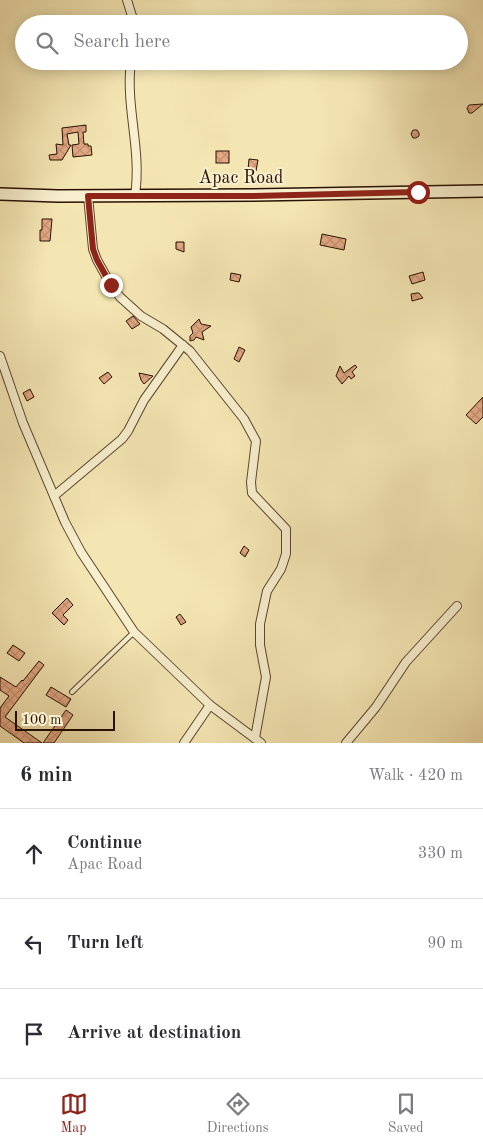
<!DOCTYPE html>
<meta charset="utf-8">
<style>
:root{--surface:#fff;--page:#f7f7f7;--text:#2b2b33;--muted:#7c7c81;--line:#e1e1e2;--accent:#8f2418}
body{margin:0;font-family:"Old Standard TT",serif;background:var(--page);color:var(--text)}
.scale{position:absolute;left:15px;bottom:12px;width:100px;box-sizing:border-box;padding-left:5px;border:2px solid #281100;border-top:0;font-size:14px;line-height:18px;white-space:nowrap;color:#281100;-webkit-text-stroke:4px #f8efce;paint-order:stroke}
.stop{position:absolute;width:15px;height:15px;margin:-11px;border:4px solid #8f2418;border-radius:50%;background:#fff}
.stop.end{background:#8f2418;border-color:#fff;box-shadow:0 1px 5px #0008}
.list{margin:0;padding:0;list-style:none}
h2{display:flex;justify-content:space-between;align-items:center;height:65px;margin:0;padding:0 20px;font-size:21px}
h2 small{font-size:16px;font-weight:400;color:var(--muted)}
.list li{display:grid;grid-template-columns:32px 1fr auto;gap:15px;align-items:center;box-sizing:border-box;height:90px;padding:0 20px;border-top:1px solid var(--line)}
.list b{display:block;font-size:19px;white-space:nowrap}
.list p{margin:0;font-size:16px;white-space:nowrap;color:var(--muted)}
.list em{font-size:16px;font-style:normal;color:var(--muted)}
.icon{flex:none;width:28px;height:28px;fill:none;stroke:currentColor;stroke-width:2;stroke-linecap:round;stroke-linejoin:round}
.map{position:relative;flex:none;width:483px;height:743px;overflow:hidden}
.search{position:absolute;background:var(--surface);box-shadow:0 2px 12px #0003;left:15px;right:15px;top:15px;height:55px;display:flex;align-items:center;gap:12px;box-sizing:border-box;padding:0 18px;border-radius:28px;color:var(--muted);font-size:19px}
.sheet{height:335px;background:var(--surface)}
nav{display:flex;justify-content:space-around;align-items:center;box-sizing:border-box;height:70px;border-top:1px solid var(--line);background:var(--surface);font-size:14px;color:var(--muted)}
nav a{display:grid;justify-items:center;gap:2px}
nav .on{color:var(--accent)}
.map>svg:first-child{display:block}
</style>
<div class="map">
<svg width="483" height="743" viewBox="0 0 483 743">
<defs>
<pattern id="building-cross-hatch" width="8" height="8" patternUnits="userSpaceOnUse" patternTransform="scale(1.25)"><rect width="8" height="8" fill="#e3a884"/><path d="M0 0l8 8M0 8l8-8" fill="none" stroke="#c39070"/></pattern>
</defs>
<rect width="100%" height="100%" fill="#f4e6b3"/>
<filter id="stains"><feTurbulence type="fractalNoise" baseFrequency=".004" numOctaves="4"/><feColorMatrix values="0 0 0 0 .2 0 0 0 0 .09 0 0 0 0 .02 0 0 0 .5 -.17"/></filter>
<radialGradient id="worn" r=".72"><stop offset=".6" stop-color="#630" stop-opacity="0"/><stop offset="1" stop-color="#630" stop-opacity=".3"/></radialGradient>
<g fill="url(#building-cross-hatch)" stroke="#281100">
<polygon points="483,104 472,113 469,113 467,108 469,105"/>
<polygon points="86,125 86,132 83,132 84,144 88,144 88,146 91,146 92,155 73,157 72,145 79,144 78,132 67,134 69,145 71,145 62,160 50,160 49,155 57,154 56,144 63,145 62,128"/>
<polygon points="413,130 417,130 419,133 419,136 416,138 413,138 411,134"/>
<rect x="216" y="151" width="13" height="12"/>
<polygon points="249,159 258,160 256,171 248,170"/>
<polygon points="42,219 52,219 50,241 40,241 40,230 42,230"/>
<polygon points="322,234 346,239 344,250 320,245"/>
<polygon points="176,242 184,242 184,252 176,249"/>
<polygon points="423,272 425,280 412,284 409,276"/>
<polygon points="231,273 241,275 239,282 230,280"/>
<polygon points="417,293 419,293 423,298 412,301 411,294"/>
<polygon points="133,316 140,324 132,329 126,321"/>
<polygon points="199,319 201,324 211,326 202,332 204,340 196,337 194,340 190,341 190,336 193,333 191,327"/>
<polygon points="239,347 245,350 239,362 234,359"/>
<polygon points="355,365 357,367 352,372 355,376 351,379 349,376 342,384 336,376 340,366 344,373"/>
<polygon points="108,372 112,377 104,384 99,378"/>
<polygon points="139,373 153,376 144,384 141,380"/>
<polygon points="30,389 34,397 27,401 23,393"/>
<polygon points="483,397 483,417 476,424 466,415"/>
<polygon points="244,546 249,550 245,557 240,553"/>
<polygon points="67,598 73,605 63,615 68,620 64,625 52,613"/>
<polygon points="180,614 186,622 181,625 176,617"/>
<polygon points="13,645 25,653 19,661 7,653"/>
<polygon points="39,661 44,665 5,717 42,743 24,743 0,726 0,708 9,696 0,690 0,677 16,687 22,680 23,681"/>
<polygon points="51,687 71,699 66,707 46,695"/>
<polygon points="66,710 73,715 54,743 43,743"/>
</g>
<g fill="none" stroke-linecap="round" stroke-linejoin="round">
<defs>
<polyline id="lane" points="72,692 134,632"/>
<g id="street">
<polyline points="127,0 132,16 131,24"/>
<path d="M131,61C125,107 142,149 135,195"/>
<polyline points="88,196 93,249 97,260 111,285 120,297 141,316 163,329 190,351 244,419 256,441 251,482 252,493 286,529 286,554 281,569 267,591 260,624 260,645 266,677 255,738"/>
<polyline points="0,356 23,423 65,522 81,552 134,632 210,705 261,743"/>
<polyline points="54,496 122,439 128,431 144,400 183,345"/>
<polyline points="184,743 210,705"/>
<polyline points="346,743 376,707 406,662 457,606"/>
</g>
<polyline id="secondary" points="0,194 58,196 253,195 483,191"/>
</defs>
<use href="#lane" stroke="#5b462d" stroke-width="6"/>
<use href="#street" stroke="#5b462d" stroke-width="10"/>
<use href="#secondary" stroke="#281100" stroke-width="14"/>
<use href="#lane" stroke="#f8efce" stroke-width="4"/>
<use href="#street" stroke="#f8efce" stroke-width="8"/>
<use href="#secondary" stroke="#f8efce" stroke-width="11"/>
</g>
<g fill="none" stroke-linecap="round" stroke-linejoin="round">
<polyline stroke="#8f2418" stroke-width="6" points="111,285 97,260 93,249 88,196 253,196 418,192"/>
</g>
<g text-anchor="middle" stroke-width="4" stroke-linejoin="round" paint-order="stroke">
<g font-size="18" fill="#281100" stroke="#f8efce">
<text x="241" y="183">Apac Road</text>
</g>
</g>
<rect width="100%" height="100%" filter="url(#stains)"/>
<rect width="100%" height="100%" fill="url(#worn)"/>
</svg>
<div class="scale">100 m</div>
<div class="stop" style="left:418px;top:192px"></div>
<div class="stop end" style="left:111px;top:285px"></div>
<div class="search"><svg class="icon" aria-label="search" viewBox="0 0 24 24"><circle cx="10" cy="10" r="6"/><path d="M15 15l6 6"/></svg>Search here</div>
</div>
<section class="sheet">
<h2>6 min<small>Walk · 420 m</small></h2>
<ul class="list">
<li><svg class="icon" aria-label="ahead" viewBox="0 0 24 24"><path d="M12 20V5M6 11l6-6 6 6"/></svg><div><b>Continue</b><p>Apac Road</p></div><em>330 m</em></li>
<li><svg class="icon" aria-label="left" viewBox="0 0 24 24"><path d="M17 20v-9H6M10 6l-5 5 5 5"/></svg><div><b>Turn left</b></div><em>90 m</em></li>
<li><svg class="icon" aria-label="arrive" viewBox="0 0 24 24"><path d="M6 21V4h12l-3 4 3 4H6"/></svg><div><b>Arrive at destination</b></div></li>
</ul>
</section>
<nav>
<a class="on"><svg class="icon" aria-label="map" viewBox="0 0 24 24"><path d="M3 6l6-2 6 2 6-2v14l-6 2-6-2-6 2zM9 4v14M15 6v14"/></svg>Map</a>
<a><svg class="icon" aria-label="directions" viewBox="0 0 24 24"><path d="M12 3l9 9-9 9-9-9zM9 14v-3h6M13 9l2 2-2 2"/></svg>Directions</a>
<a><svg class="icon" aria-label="saved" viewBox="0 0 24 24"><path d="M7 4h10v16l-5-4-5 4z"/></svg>Saved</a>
</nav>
